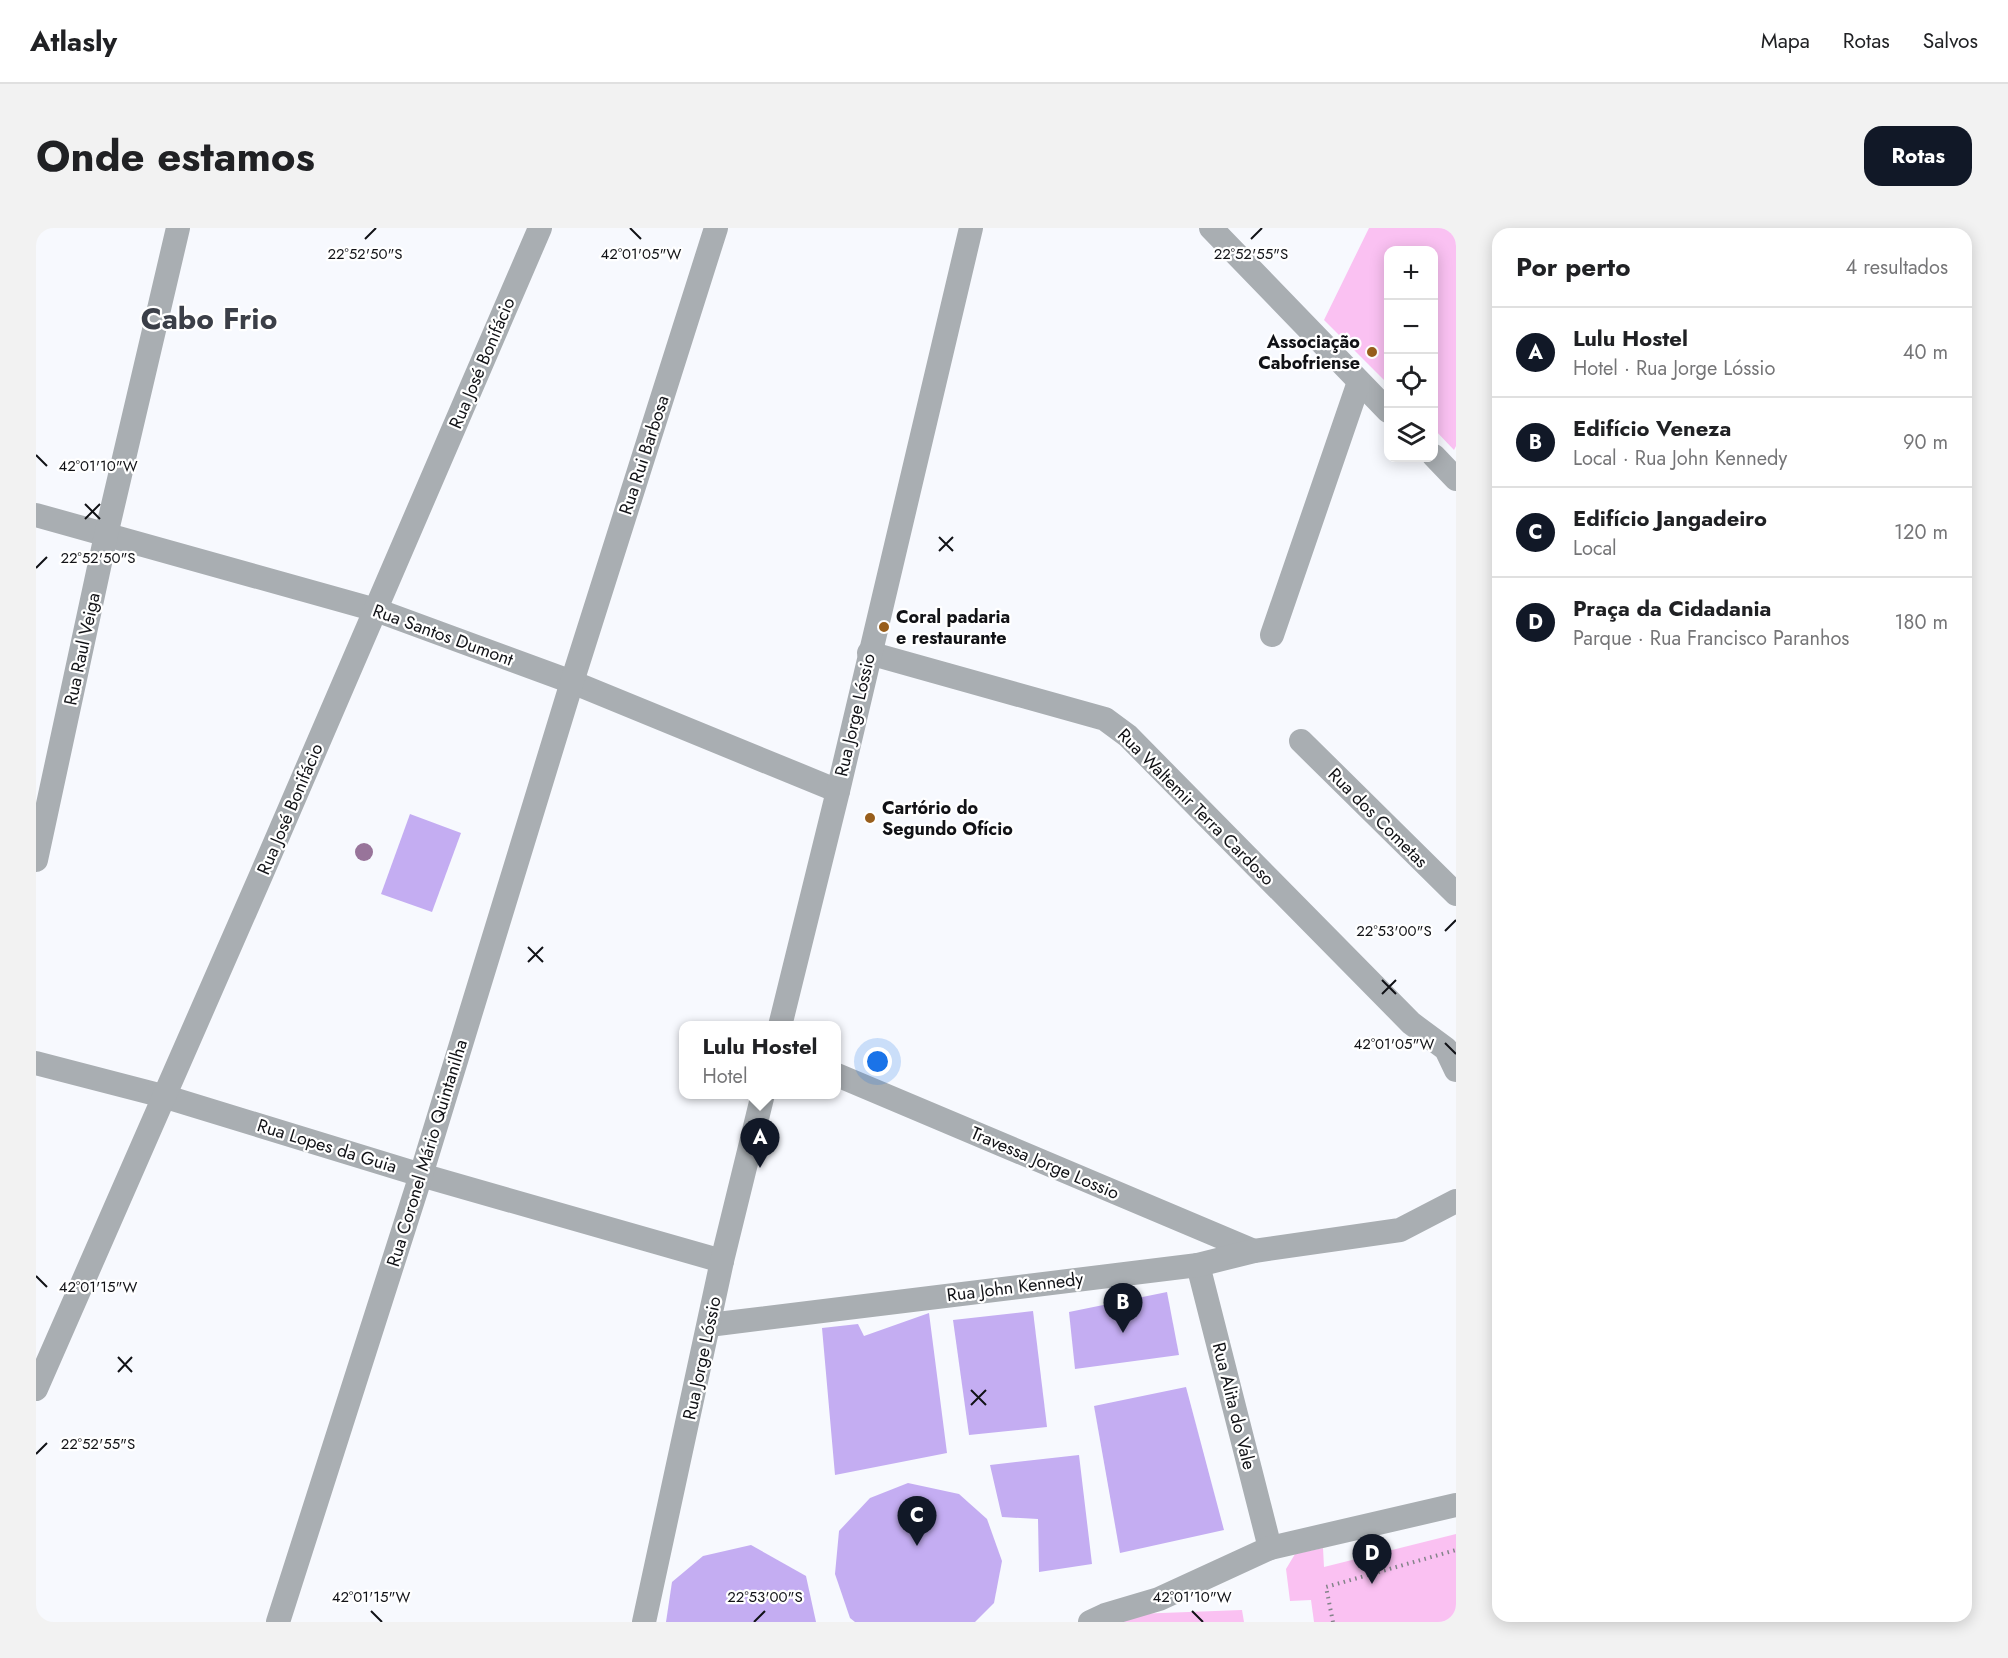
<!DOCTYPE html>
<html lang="pt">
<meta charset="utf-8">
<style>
:root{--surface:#fff;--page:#f2f2f2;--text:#202124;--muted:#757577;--line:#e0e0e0;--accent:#111827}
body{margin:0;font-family:Jost,sans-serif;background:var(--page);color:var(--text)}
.controls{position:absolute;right:18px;top:18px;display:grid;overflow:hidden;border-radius:12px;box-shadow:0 3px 15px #0003}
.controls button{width:54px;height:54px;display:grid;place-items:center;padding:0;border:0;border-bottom:2px solid var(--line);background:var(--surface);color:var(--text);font:30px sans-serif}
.you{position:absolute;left:842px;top:834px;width:21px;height:21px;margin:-15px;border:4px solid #fff;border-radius:50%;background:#1a73e8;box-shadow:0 0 0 9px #1a73e833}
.badge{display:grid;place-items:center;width:39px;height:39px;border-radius:50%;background:var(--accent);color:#fff;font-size:20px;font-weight:700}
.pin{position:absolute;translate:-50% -50px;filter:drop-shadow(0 2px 3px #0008)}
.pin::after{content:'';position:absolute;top:32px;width:21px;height:18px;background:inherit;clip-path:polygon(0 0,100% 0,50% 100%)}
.popup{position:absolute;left:643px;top:793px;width:162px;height:78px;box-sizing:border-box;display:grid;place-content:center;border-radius:12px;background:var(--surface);filter:drop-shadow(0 2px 4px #0005);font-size:20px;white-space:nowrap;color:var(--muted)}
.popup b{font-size:22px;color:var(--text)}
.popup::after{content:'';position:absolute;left:50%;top:100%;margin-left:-12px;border:12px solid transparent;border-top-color:var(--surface)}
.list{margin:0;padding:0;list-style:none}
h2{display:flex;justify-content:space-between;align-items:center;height:78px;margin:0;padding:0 24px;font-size:26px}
h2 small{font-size:20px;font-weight:400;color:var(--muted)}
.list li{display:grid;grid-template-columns:39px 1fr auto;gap:18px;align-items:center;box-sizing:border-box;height:90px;padding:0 24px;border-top:2px solid var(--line)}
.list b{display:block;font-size:22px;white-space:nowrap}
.list p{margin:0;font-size:20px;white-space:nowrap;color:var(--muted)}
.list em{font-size:20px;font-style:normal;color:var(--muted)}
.icon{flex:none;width:33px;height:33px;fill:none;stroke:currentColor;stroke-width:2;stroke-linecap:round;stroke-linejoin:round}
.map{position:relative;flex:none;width:1420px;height:1394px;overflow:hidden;border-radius:18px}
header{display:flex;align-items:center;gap:36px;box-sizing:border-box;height:84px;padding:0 30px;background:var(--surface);border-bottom:2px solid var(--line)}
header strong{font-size:28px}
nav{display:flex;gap:33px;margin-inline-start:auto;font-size:21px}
.intro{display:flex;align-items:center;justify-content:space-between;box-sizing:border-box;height:144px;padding:0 36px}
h1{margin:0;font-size:42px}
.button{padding:15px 27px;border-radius:18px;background:var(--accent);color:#fff;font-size:21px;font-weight:700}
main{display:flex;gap:36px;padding:0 36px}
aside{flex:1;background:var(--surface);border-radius:18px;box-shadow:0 3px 15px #0003}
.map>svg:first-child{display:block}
</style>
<header>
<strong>Atlasly</strong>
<nav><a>Mapa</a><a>Rotas</a><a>Salvos</a></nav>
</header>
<div class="intro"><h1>Onde estamos</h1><a class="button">Rotas</a></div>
<main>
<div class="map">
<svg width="1420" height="1394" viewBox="0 0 1420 1394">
<rect width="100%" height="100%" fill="#f7f9fe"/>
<g fill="#fac1f2">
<polygon points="1333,0 1420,0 1420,218 1418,222 1398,201 1398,22 1352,22 1352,156 1288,92"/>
<polygon points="1420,1306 1420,1394 1278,1394 1275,1372 1254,1373 1250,1341 1259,1326 1287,1320 1288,1339"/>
<polygon points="1206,1382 1208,1394 1085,1394 1099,1386"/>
</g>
<g fill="#c4adf2">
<polygon points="374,586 425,605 396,684 345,666"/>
<polygon points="1131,1064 1143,1127 1039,1141 1033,1084"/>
<polygon points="997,1083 1011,1199 933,1207 917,1092"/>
<polygon points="893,1085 911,1225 799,1247 786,1100 822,1096 828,1108"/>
<polygon points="1150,1159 1188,1302 1084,1325 1058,1178"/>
<polygon points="1043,1227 1056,1336 1003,1344 1002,1291 966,1289 954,1237"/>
<polygon points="872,1255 923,1266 951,1291 966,1333 958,1375 939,1394 819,1394 814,1390 799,1346 803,1303 834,1270"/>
<polygon points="715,1317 770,1348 780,1394 630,1394 636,1354 667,1328"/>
</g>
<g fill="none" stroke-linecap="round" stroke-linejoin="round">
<polyline stroke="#838489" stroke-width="4" stroke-dasharray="1.5 4.5" stroke-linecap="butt" points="1297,1394 1290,1359 1420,1322"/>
<g stroke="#a9aeb2" stroke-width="24">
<polyline points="1175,0 1352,183"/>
<polyline points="1398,228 1420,251"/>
<polyline points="0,287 340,382 536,454 802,563"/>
<polyline points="1236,407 1323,154"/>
<polyline points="833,425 1069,491 1092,508 1375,795 1410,821 1420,842"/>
<polyline points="1265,513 1420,666"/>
<polyline points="0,632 70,307 142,0"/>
<polyline points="744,798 802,563 935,0"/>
<polyline points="0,835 127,868 385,947 686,1033"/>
<polyline points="801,847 1218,1023"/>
<polyline points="1162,1037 1234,1320"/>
<polyline points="673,1097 1162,1037 1218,1023 1364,1002 1420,973"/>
<polyline points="0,1161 226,645 504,0"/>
<polyline points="242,1394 385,947 536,454 680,0"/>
<polyline points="608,1394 686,1033 727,866"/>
<polyline points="1054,1394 1069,1387 1123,1371 1234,1320 1420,1277"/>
</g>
</g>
<circle fill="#98749a" cx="328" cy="624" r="9"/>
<path fill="none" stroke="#111216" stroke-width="2" d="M594,0L605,11M329,11L340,0M1215,11L1226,0M0,227L11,238M49,276L64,291M49,291L64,276M903,309L917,323M903,323L917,309M0,340L11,329M1409,703L1420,692M492,719L507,734M492,734L507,719M1346,752L1360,766M1346,766L1360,752M1409,815L1420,826M0,1048L11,1059M82,1129L96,1144M82,1144L96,1129M935,1162L950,1177M935,1177L950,1162M0,1226L11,1215M335,1383L346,1394M1156,1383L1167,1394M718,1394L729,1383"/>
<g fill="#985e1c" stroke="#fff" stroke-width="2">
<circle cx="1336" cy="124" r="6"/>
<circle cx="848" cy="399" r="6"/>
<circle cx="834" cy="590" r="6"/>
</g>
<g text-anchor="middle" stroke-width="4.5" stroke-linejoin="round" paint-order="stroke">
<g font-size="18" font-weight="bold" fill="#111216" stroke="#fff" text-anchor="start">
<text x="1324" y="120" text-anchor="end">Associação<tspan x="1324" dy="21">Cabofriense</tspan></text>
<text x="860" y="395">Coral padaria<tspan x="860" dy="21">e restaurante</tspan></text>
<text x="846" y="586">Cartório do<tspan x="846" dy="21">Segundo Ofício</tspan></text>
</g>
<g font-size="18" fill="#111216" stroke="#fff">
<text transform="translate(446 135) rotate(-67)" y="6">Rua José Bonifácio</text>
<text transform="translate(608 227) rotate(-72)" y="6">Rua Rui Barbosa</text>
<text transform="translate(407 407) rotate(20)" y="6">Rua Santos Dumont</text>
<text transform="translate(46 421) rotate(-78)" y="6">Rua Raul Veiga</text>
<text transform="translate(819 487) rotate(-77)" y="6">Rua Jorge Lóssio</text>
<text transform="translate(1160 579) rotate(45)" y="6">Rua Waltemir Terra Cardoso</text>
<text transform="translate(254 581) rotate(-67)" y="6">Rua José Bonifácio</text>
<text transform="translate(1342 590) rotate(45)" y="6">Rua dos Cometas</text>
<text transform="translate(291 918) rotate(17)" y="6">Rua Lopes da Guia</text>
<text transform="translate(391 925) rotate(-73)" y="6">Rua Coronel Mário Quintanilha</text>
<text transform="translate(1009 935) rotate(23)" y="6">Travessa Jorge Lossio</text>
<text transform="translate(979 1059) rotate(-7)" y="6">Rua John Kennedy</text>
<text transform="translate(666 1130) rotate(-78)" y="6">Rua Jorge Lóssio</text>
<text transform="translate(1198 1178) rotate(76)" y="6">Rua Alita do Vale</text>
</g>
<g font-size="30" font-weight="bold" fill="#3b3f48" stroke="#fff">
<text x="173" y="101">Cabo Frio</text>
</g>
</g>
<g font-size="15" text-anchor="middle" fill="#111216" stroke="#fff" stroke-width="4.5" stroke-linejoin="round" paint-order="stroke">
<text x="329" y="31">22°52'50"S</text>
<text x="605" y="31">42°01'05"W</text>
<text x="1215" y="31">22°52'55"S</text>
<text x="62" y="243">42°01'10"W</text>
<text x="62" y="335">22°52'50"S</text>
<text x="1358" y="708">22°53'00"S</text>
<text x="1358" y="821">42°01'05"W</text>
<text x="62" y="1064">42°01'15"W</text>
<text x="62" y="1221">22°52'55"S</text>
<text x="729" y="1374">22°53'00"S</text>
<text x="335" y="1374">42°01'15"W</text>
<text x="1156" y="1374">42°01'10"W</text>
</g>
</svg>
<div class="controls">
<button>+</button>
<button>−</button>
<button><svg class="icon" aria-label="locate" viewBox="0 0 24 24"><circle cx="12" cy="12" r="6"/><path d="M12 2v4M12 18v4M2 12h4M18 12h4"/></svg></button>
<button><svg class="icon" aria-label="layers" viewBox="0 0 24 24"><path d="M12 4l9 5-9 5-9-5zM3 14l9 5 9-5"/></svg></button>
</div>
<div class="you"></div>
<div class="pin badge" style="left:724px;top:940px">A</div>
<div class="popup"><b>Lulu Hostel</b>Hotel</div>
<div class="pin badge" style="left:1087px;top:1105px">B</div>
<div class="pin badge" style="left:881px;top:1318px">C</div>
<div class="pin badge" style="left:1336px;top:1356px">D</div>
</div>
<aside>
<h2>Por perto<small>4 resultados</small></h2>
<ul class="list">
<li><span class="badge">A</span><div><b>Lulu Hostel</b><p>Hotel · Rua Jorge Lóssio</p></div><em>40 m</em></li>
<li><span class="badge">B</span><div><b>Edifício Veneza</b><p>Local · Rua John Kennedy</p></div><em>90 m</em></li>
<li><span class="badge">C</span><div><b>Edifício Jangadeiro</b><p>Local</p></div><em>120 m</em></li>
<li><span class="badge">D</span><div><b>Praça da Cidadania</b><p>Parque · Rua Francisco Paranhos</p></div><em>180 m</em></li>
</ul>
</aside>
</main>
